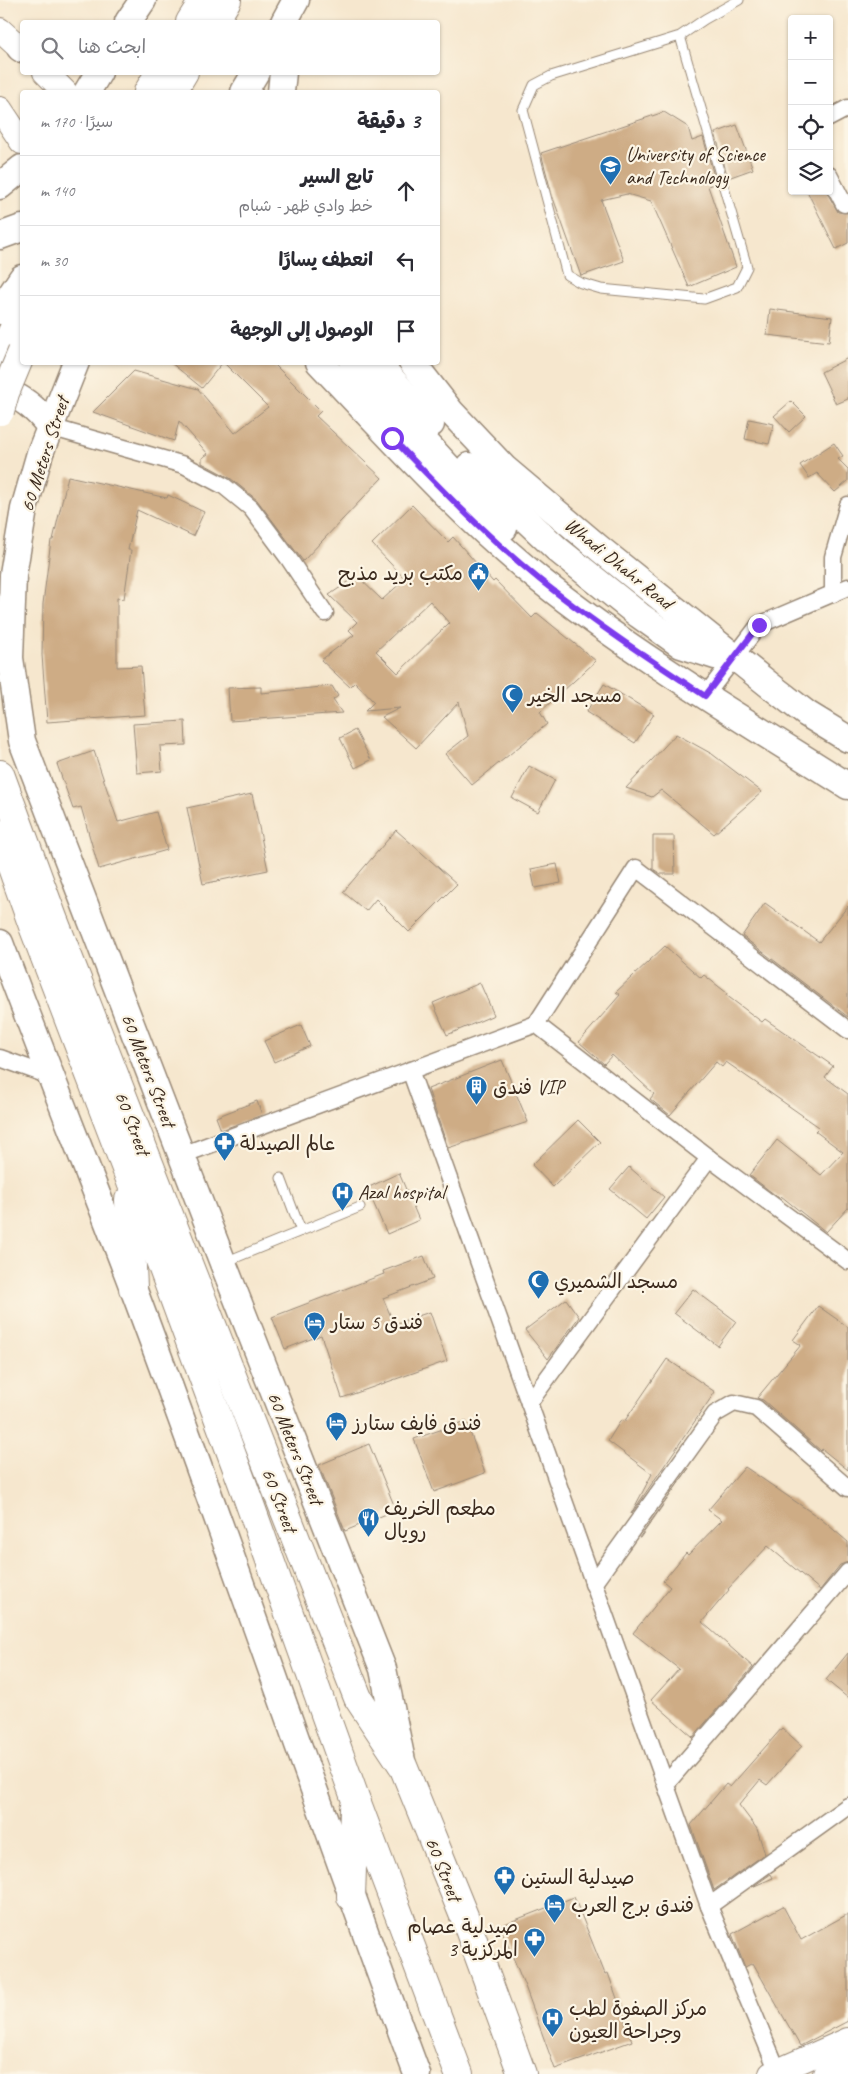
<!DOCTYPE html>
<html lang="ar">
<meta charset="utf-8">
<style>
:root{--surface:#fff;--page:#f2f2f3;--text:#2b2b33;--muted:#7c7c81;--line:#e1e1e2}
body{margin:0;font-family:Caveat,"Playpen Sans Arabic",sans-serif;background:var(--page);color:var(--text);direction:rtl}
.controls{position:absolute;right:15px;top:15px;display:grid;overflow:hidden;border-radius:5px;box-shadow:0 1px 4px #0004}
.controls button{width:45px;height:45px;display:grid;place-items:center;padding:0;border:0;border-bottom:1px solid var(--line);background:var(--surface);color:var(--text);font:25px sans-serif}
.stop{position:absolute;width:15px;height:15px;margin:-11px;border:4px solid #7c3aed;border-radius:50%;background:#fff}
.stop.end{background:#7c3aed;border-color:#fff;box-shadow:0 1px 5px #0008}
.list{margin:0;padding:0;list-style:none}
h2{display:flex;justify-content:space-between;align-items:center;height:65px;margin:0;padding:0 20px;font-size:21px}
h2 small{font-size:16px;font-weight:400;color:var(--muted)}
.list li{display:grid;grid-template-columns:32px 1fr auto;gap:15px;align-items:center;box-sizing:border-box;height:70px;padding:0 20px;border-top:1px solid var(--line)}
.list b{display:block;font-size:19px;white-space:nowrap}
.list p{margin:0;font-size:16px;white-space:nowrap;color:var(--muted)}
.list em{font-size:16px;font-style:normal;color:var(--muted)}
.icon{flex:none;width:28px;height:28px;fill:none;stroke:currentColor;stroke-width:2;stroke-linecap:round;stroke-linejoin:round}
.map{position:relative;flex:none;width:848px;height:2074px;overflow:hidden;direction:ltr}
.search{position:absolute;background:var(--surface);box-shadow:0 1px 4px #0004;left:20px;top:20px;width:420px;height:55px;display:flex;align-items:center;gap:12px;box-sizing:border-box;padding:0 18px;border-radius:5px;color:var(--muted);font-size:19px}
.panel{position:absolute;background:var(--surface);box-shadow:0 1px 4px #0004;left:20px;top:90px;width:420px;height:275px;border-radius:5px;direction:rtl}
.map>svg:first-child{display:block}
</style>
<div class="map">
<svg width="848" height="2074" viewBox="0 0 848 2074">
<rect width="100%" height="100%" fill="#fcf5e5"/>
<filter id="ink" filterUnits="userSpaceOnUse"><feTurbulence type="fractalNoise" baseFrequency=".02" numOctaves="2"/><feDisplacementMap in="SourceGraphic" scale="10" xChannelSelector="R" yChannelSelector="G"/><feConvolveMatrix kernelMatrix="1 2 1 2 8 2 1 2 1" color-interpolation-filters="sRGB"/></filter>
<filter id="wash" filterUnits="userSpaceOnUse"><feTurbulence type="fractalNoise" baseFrequency=".0096" numOctaves="4" result="noise"/><feDisplacementMap in="SourceGraphic" scale="20" xChannelSelector="R" yChannelSelector="G"/><feGaussianBlur stdDeviation="1.12" result="paint"/><feColorMatrix in="noise" values="0 0 0 0 0 0 0 0 0 0 0 0 0 0 0 0 0 1.4 0 .05"/><feComposite in="paint" operator="in"/></filter>
<g filter="url(#wash)">
<rect width="100%" height="100%" fill="#f6e7ce"/>
<g id="blocks">
<g fill="#ceac85" fill-rule="evenodd">
<polygon points="664,112 688,127 692,141 703,137 716,183 708,186 736,267 689,287 651,201 627,194 601,200 624,261 581,276 552,195 541,153"/>
<polygon points="737,125 753,169 728,178 715,133"/>
<polygon points="807,191 826,191 838,212 848,213 848,243 836,249"/>
<polygon points="770,309 832,317 829,342 767,335"/>
<polygon points="848,358 848,399 836,404 821,372"/>
<polygon points="170,362 223,362 202,388"/>
<polygon points="223,362 272,362 321,411 316,416 382,478 303,561 257,500 230,478 202,463 202,458 208,454 179,421 174,441 93,412 134,371 198,389 235,433 268,407"/>
<polygon points="791,401 806,416 789,432 774,416"/>
<polygon points="749,419 774,424 769,444 745,439"/>
<polygon points="834,443 843,456 838,459 848,469 848,481 835,492 817,473 809,478 800,465"/>
<polygon points="68,476 167,498 168,495 204,512 193,536 137,510 128,550 131,550 124,599 117,598 117,667 141,666 145,715 47,722 42,655 43,604 51,540 53,540"/>
<path d="M412,505L448,542L453,537L493,582L495,580L532,618L537,613L596,661L540,712L547,724L472,785L445,754L468,736L459,702L416,748L382,717L400,708L365,711L374,702L355,682L350,687L321,660L354,635L349,630L357,622L329,595L357,576L382,600L405,579L372,544ZM430,601L449,623L398,673L376,651Z"/>
<polygon points="604,684 654,714 635,743 586,712"/>
<polygon points="332,686 338,696 333,700 342,713 230,721 228,688 261,687 261,693"/>
<polygon points="185,721 186,745 160,746 162,771 137,773 133,724"/>
<polygon points="355,730 371,760 355,768 340,738"/>
<polygon points="676,734 712,754 762,792 714,834 661,790 652,797 626,788"/>
<polygon points="94,751 118,822 156,812 167,850 99,869 81,807 73,809 57,764"/>
<polygon points="529,766 555,780 538,812 512,798"/>
<polygon points="252,794 268,870 203,884 187,808"/>
<polygon points="396,830 457,884 409,932 376,899 366,911 343,892"/>
<polygon points="653,836 674,836 675,874 661,874 653,869"/>
<polygon points="557,864 561,883 535,888 531,869"/>
<polygon points="765,903 819,942 848,906 848,1017 742,936"/>
<polygon points="665,946 701,978 704,975 727,993 726,995 762,1022 765,1019 833,1066 825,1077 848,1094 848,1208 826,1232 781,1196 779,1198 749,1175 777,1140 821,1175 843,1152 815,1131 819,1127 726,1062 722,1067 716,1062 670,1115 650,1099 654,1094 612,1055 604,1064 579,1042 620,995 616,992"/>
<polygon points="480,983 494,1015 447,1035 433,1003"/>
<polygon points="301,1025 310,1046 274,1062 264,1041"/>
<polygon points="502,1060 528,1122 448,1148 428,1089"/>
<polygon points="257,1101 262,1115 221,1130 216,1117"/>
<polygon points="578,1120 600,1142 553,1187 532,1165"/>
<polygon points="629,1167 664,1197 646,1219 610,1189"/>
<polygon points="399,1173 419,1220 387,1234 367,1188"/>
<polygon points="424,1256 433,1279 383,1298 394,1324 430,1312 447,1361 342,1398 321,1335 285,1349 272,1317 384,1274 383,1271"/>
<polygon points="693,1289 736,1321 718,1346 674,1313"/>
<polygon points="566,1299 579,1317 548,1359 525,1330"/>
<polygon points="818,1306 848,1327 848,1470 822,1449 821,1451 763,1400 757,1398 801,1345 793,1340"/>
<polygon points="667,1359 715,1392 631,1514 652,1474 608,1441 621,1420 624,1422"/>
<polygon points="466,1421 485,1473 434,1492 414,1439"/>
<polygon points="369,1444 396,1510 345,1531 319,1465"/>
<polygon points="745,1467 821,1519 848,1542 848,1562 840,1565 820,1590 768,1546 728,1589 729,1590 702,1622 753,1667 693,1737 651,1700 679,1669 633,1633 670,1587 663,1581 686,1553 688,1555 722,1520 708,1510"/>
<polygon points="689,1468 640,1538 639,1538"/>
<polygon points="848,1653 848,1698 826,1680"/>
<polygon points="782,1728 802,1746 767,1785 760,1780 739,1805 757,1829 765,1854 714,1890 691,1825 726,1784 730,1787"/>
<polygon points="771,1874 773,1878 752,1887"/>
<polygon points="574,1897 605,1974 608,1973 632,2041 555,2069 526,1989 500,1926"/>
<polygon points="783,1906 801,1940 848,1914 848,2021 800,2046 753,1963 745,1967 732,1934"/>
</g>
</g>
</g>
<g filter="url(#ink)">
<use href="#blocks" fill-opacity="0" stroke="#988876" stroke-width="1"/>
<g fill="none" stroke-linecap="round" stroke-linejoin="round">
<defs>
<g id="lane">
<polyline points="680,36 747,267 737,287 704,299 601,289 581,283 567,275 523,110 534,85 551,76 680,36 705,19 739,0"/>
<polyline points="281,1178 301,1231"/>
<polyline points="225,1262 360,1207"/>
</g>
<g id="street">
<polyline points="829,118 848,108"/>
<polyline points="829,175 844,204"/>
<polyline points="50,427 184,465 224,486 251,508 289,559 325,613"/>
<polyline points="833,594 833,557 848,505"/>
<polyline points="705,696 759,625 848,587"/>
<polyline points="536,1024 636,868 848,1030"/>
<polyline points="0,1058 50,1076"/>
<polyline points="410,1070 709,1906 779,2074"/>
<polyline points="182,1155 536,1024 709,1158 848,1261"/>
<polyline points="529,1403 709,1158"/>
<polyline points="593,1584 715,1414 734,1403 756,1408 848,1488"/>
<polyline points="666,1784 848,1572"/>
<polyline points="709,1906 848,1806"/>
</g>
<g id="secondary">
<polyline points="0,30 22,50"/>
<polyline points="45,72 65,92"/>
<polyline points="0,109 22,142"/>
<polyline points="771,2074 848,2040"/>
<polyline points="825,2074 848,2064"/>
</g>
<g id="primary">
<polyline points="128,22 143,0"/>
<polyline points="284,22 296,0"/>
<polyline points="20,48 22,49"/>
<polyline points="87,92 99,72"/>
<polyline points="244,92 256,72"/>
<polyline points="281,92 283,72"/>
<polyline points="0,186 22,168"/>
<polyline points="0,236 22,228"/>
<polyline points="0,311 22,278"/>
<polyline points="76,362 40,453 24,509 13,575 10,658 22,741 223,1263 383,1669 403,1766"/>
<path d="M319,362C390,437 460,515 540,580C637,657 744,720 848,786"/>
<polyline points="352,362 504,528"/>
<polyline points="377,362 431,424"/>
<polyline points="412,362 451,412 504,468 600,549 772,687 807,714 848,739"/>
<path d="M0,390C22,396 37,409 50,427"/>
<polyline points="469,466 558,550 639,615 681,645 715,656 736,657"/>
<path d="M0,943C43,1058 89,1172 133,1288C231,1548 320,1813 417,2074"/>
</g>
<g id="highway">
<polyline points="190,22 204,0"/>
<polyline points="214,22 227,0"/>
<polyline points="148,92 160,72"/>
<polyline points="172,92 184,72"/>
<polyline points="0,357 22,312"/>
<polyline points="0,774 53,918 358,1698 403,1766 466,1921 522,2074"/>
<polyline points="0,834 34,929 128,1174 243,1485 354,1795 459,2074"/>
<polyline points="129,1200 133,1288"/>
<polyline points="351,1897 354,1809"/>
</g>
</defs>
<use href="#lane" stroke="#988876" stroke-width="11"/>
<use href="#street" stroke="#988876" stroke-width="19"/>
<use href="#secondary" stroke="#988876" stroke-width="26"/>
<use href="#primary" stroke="#988876" stroke-width="29"/>
<use href="#highway" stroke="#988876" stroke-width="30"/>
<use href="#lane" stroke="#fff" stroke-width="9"/>
<use href="#street" stroke="#fff" stroke-width="16"/>
<use href="#secondary" stroke="#fff" stroke-width="24"/>
<use href="#primary" stroke="#fff" stroke-width="26"/>
<use href="#highway" stroke="#fff" stroke-width="28"/>
<defs>
<polyline id="highway-bridge" points="0,411 5,393 22,352"/>
</defs>
<use href="#highway-bridge" stroke="#988876" stroke-width="30" stroke-linecap="butt"/>
<use href="#highway-bridge" stroke="#fff" stroke-width="28"/>
</g>
</g>
<g fill="none" stroke-linecap="round" stroke-linejoin="round" filter="url(#ink)">
<path stroke="#7c3aed" stroke-width="6" d="M392,438C439,487 487,537 540,580C593,622 649,659 705,696L759,625"/>
</g>
<defs>
<symbol id="university-pin" viewBox="-11 -11 22 30"><path d="M0 17L-7.5 6A9.5 9.5 0 1 1 7.5 6Z" fill="#1f6fb2" stroke="#fcf5e5"/><path d="M0-5L7-2L0 1L-7-2ZM-4 1L0 2.5L4 1V4Q0 6-4 4Z" fill="#fff"/></symbol>
<symbol id="civic-pin" viewBox="-11 -11 22 30"><path d="M0 17L-7.5 6A9.5 9.5 0 1 1 7.5 6Z" fill="#1f6fb2" stroke="#fcf5e5"/><path d="M-.6-6.5H3V-4.5H.6V-3L4-1V1h2V6H-6V1h2V-1L-.6-3ZM-1.2 2.5V6h2.4V2.5Z" fill="#fff"/></symbol>
<symbol id="mosque-pin" viewBox="-11 -11 22 30"><path d="M0 17L-7.5 6A9.5 9.5 0 1 1 7.5 6Z" fill="#1f6fb2" stroke="#fcf5e5"/><path d="M3.5-4.9A6 6 0 1 0 3.5 4.9A5 5 0 1 1 3.5-4.9Z" fill="#fff"/></symbol>
<symbol id="building-pin" viewBox="-11 -11 22 30"><path d="M0 17L-7.5 6A9.5 9.5 0 1 1 7.5 6Z" fill="#1f6fb2" stroke="#fcf5e5"/><path d="M-4-6H4V6H1V3H-1V6H-4ZM-2.5-4.3h1.7v1.8h-1.7ZM.8-4.3h1.7v1.8H.8ZM-2.5-1h1.7V.8h-1.7ZM.8-1h1.7V.8H.8Z" fill="#fff"/></symbol>
<symbol id="pharmacy-pin" viewBox="-11 -11 22 30"><path d="M0 17L-7.5 6A9.5 9.5 0 1 1 7.5 6Z" fill="#1f6fb2" stroke="#fcf5e5"/><path d="M-2-6h4v4h4v4h-4v4h-4v-4h-4v-4h4Z" fill="#fff"/></symbol>
<symbol id="hospital-pin" viewBox="-11 -11 22 30"><path d="M0 17L-7.5 6A9.5 9.5 0 1 1 7.5 6Z" fill="#1f6fb2" stroke="#fcf5e5"/><path d="M-5-5h3v3.5h4V-5h3V5h-3V1.5h-4V5h-3Z" fill="#fff"/></symbol>
<symbol id="hotel-pin" viewBox="-11 -11 22 30"><path d="M0 17L-7.5 6A9.5 9.5 0 1 1 7.5 6Z" fill="#1f6fb2" stroke="#fcf5e5"/><path d="M-6-4.5h1.5V1H6V5H4.5V3h-9V5H-6ZM-4 0a1.8 1.8 0 1 1 3.6 0ZM.5 0V-2.5h3Q6-2.5 6 0Z" fill="#fff"/></symbol>
<symbol id="restaurant-pin" viewBox="-11 -11 22 30"><path d="M0 17L-7.5 6A9.5 9.5 0 1 1 7.5 6Z" fill="#1f6fb2" stroke="#fcf5e5"/><path d="M-5-6h1v4h1v-4h1v4h1v-4h1v5L-1.5 .5V6h-2V.5L-5-1ZM5-6V6H3V1.5H1.5Q1.5-4 5-6Z" fill="#fff"/></symbol>
</defs>
<g fill-rule="evenodd">
<use href="#university-pin" x="598" y="154" width="25" height="34"/>
<use href="#civic-pin" x="466" y="560" width="25" height="34"/>
<use href="#mosque-pin" x="500" y="682" width="25" height="34"/>
<use href="#building-pin" x="464" y="1074" width="25" height="34"/>
<use href="#pharmacy-pin" x="212" y="1130" width="25" height="34"/>
<use href="#hospital-pin" x="330" y="1180" width="25" height="34"/>
<use href="#mosque-pin" x="526" y="1268" width="25" height="34"/>
<use href="#hotel-pin" x="302" y="1310" width="25" height="34"/>
<use href="#hotel-pin" x="324" y="1410" width="25" height="34"/>
<use href="#restaurant-pin" x="356" y="1506" width="25" height="34"/>
<use href="#pharmacy-pin" x="492" y="1864" width="25" height="34"/>
<use href="#hotel-pin" x="542" y="1892" width="25" height="34"/>
<use href="#pharmacy-pin" x="522" y="1926" width="25" height="34"/>
<use href="#hospital-pin" x="540" y="2006" width="25" height="34"/>
</g>
<g text-anchor="middle" stroke-width="4.5" stroke-linejoin="round" paint-order="stroke">
<g font-size="20" fill="#3b2a1e" stroke="#fcf5e5" text-anchor="start">
<text x="626" y="161">University of Science<tspan x="626" dy="23">and Technology</tspan></text>
<text x="463" y="580" text-anchor="end">مكتب بريد مذبح</text>
<text x="528" y="702">مسجد الخير</text>
<text x="493" y="1094">فندق VIP</text>
<text x="240" y="1150">عالم الصيدلة</text>
<text x="358" y="1199">Azal hospital</text>
<text x="554" y="1288">مسجد الشميري</text>
<text x="331" y="1329">فندق 5 ستار</text>
<text x="353" y="1430">فندق فايف ستارز</text>
<text x="384" y="1515">مطعم الخريف<tspan x="384" dy="23">رويال</tspan></text>
<text x="521" y="1884">صيدلية الستين</text>
<text x="571" y="1912">فندق برج العرب</text>
<text x="518" y="1933" text-anchor="end">صيدلية عصام<tspan x="518" dy="23">المركزية 3</tspan></text>
<text x="569" y="2015">مركز الصفوة لطب<tspan x="569" dy="23">وجراحة العيون</tspan></text>
</g>
<g font-size="20" fill="#3b2a1e" stroke="#fcf5e5">
<text transform="translate(44 454) rotate(-72)" y="7">60 Meters Street</text>
<text transform="translate(619 563) rotate(39)" y="7">Whadi Dhahr Road</text>
<text transform="translate(149 1070) rotate(69)" y="7">60 Meters Street</text>
<text transform="translate(133 1123) rotate(69)" y="7">60 Street</text>
<text transform="translate(296 1448) rotate(68)" y="7">60 Meters Street</text>
<text transform="translate(280 1500) rotate(69)" y="7">60 Street</text>
<text transform="translate(444 1869) rotate(68)" y="7">60 Street</text>
</g>
</g>
</svg>
<div class="controls">
<button>+</button>
<button>−</button>
<button><svg class="icon" aria-label="locate" viewBox="0 0 24 24"><circle cx="12" cy="12" r="6"/><path d="M12 2v4M12 18v4M2 12h4M18 12h4"/></svg></button>
<button><svg class="icon" aria-label="layers" viewBox="0 0 24 24"><path d="M12 4l9 5-9 5-9-5zM3 14l9 5 9-5"/></svg></button>
</div>
<div class="stop" style="left:392px;top:438px"></div>
<div class="stop end" style="left:759px;top:625px"></div>
<div class="search"><svg class="icon" aria-label="search" viewBox="0 0 24 24"><circle cx="10" cy="10" r="6"/><path d="M15 15l6 6"/></svg>ابحث هنا</div>
<section class="panel">
<h2>3 دقيقة<small>سيرًا · 170 m</small></h2>
<ul class="list">
<li><svg class="icon" aria-label="ahead" viewBox="0 0 24 24"><path d="M12 20V5M6 11l6-6 6 6"/></svg><div><b>تابع السير</b><p>خط وادي ظهر - شبام</p></div><em>140 m</em></li>
<li><svg class="icon" aria-label="left" viewBox="0 0 24 24"><path d="M17 20v-9H6M10 6l-5 5 5 5"/></svg><div><b>انعطف يسارًا</b></div><em>30 m</em></li>
<li><svg class="icon" aria-label="arrive" viewBox="0 0 24 24"><path d="M6 21V4h12l-3 4 3 4H6"/></svg><div><b>الوصول إلى الوجهة</b></div></li>
</ul>
</section>
</div>
